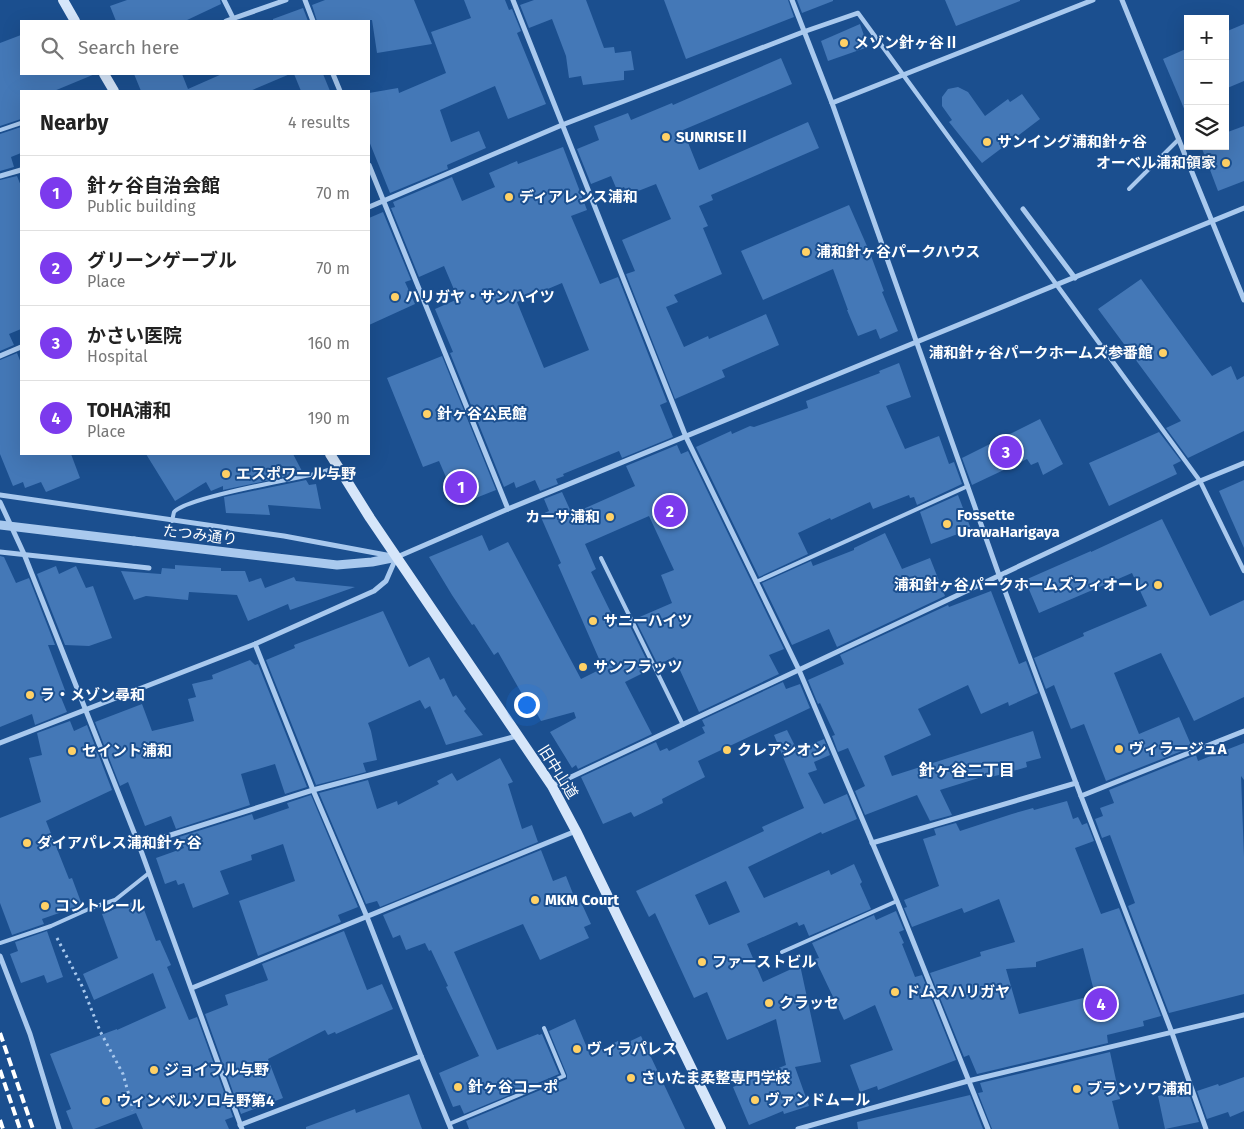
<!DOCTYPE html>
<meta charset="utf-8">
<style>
:root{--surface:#fff;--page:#f6f6f6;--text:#222;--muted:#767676;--line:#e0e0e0;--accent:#7c3aed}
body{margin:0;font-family:"Fira Sans","Noto Sans JP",sans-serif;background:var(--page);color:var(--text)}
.controls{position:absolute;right:15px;top:15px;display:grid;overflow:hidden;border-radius:0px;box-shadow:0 5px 20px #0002}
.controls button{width:45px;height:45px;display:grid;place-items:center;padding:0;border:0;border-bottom:1px solid var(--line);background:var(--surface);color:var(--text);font:25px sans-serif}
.you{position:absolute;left:526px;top:704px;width:18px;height:18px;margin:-12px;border:4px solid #fff;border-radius:50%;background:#1a73e8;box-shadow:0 0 0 8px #1a73e833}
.badge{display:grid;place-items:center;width:32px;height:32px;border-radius:50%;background:var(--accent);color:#fff;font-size:16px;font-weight:700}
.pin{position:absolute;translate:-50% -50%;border:2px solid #fff;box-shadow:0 1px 5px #0006}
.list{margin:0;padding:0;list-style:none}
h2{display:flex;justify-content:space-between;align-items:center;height:65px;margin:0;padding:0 20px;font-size:21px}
h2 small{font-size:16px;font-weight:400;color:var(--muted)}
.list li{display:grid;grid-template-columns:32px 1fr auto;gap:15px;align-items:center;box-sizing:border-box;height:75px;padding:0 20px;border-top:1px solid var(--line)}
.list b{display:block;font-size:19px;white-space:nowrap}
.list p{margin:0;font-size:16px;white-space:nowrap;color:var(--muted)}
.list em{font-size:16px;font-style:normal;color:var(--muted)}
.icon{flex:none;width:28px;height:28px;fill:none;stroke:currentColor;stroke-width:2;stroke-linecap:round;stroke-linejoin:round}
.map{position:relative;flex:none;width:1244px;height:1129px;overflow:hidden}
.search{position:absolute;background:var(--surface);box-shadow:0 5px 20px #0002;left:20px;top:20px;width:350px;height:55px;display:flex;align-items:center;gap:12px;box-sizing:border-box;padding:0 18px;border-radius:0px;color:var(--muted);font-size:19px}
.panel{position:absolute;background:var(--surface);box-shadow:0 5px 20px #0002;left:20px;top:90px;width:350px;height:365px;border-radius:0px}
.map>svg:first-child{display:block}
</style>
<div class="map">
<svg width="1244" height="1129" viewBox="0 0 1244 1129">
<rect width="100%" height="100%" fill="#1b4f8f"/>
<g fill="#4478b7" fill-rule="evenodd">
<polygon points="127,0 220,0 221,4 185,21 116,21 110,6"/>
<polygon points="325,0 414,0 432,44 377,53 372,20 317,21 312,5"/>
<polygon points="464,0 505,0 509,10 512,9 521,31 517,33 546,104 508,119 495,86 440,110 451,142 479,131 486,148 447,165 448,169 390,193 369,141 369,93 398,88 399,93 446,73 431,32 471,18"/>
<polygon points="534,0 586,0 604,48 614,47 615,53 631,51 634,70 624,71 624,80 583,85 581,76 569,78 566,56 552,19 529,28 520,5"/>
<polygon points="664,0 788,0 794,17 686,59"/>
<polygon points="797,0 833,0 833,1 802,13"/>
<polygon points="945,0 1020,0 1020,1 956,26"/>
<polygon points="303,8 308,21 273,21 273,19"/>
<polygon points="860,24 868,47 828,61 821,41"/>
<polygon points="1244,24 1244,81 1225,89 1225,32"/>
<polygon points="21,35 21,74 95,74 54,91 21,91 21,119 0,126 0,43"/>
<polygon points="1188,48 1188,118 1163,59"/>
<polygon points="781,58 792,84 683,130 699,170 808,122 819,148 711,195 713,200 699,206 708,226 703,228 722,274 674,295 678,302 666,307 684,347 708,336 709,339 766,314 779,345 722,370 725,377 675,399 626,274 635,271 622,240 671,219 656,184 628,195 624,187 617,190 611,176 591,184 577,149 599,140 594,126 628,113 631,120 672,103 673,105"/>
<polygon points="134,74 182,74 188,89 222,74 290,74 250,91 141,91"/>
<polygon points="294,74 323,74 330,91 301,91"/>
<polygon points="958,87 968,92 985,116 1008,99 1010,102 1022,94 1040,119 982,163 949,122 952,120 942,106 942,97 948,89"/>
<polygon points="1244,126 1244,181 1218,191 1201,146 1225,146 1225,133"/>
<polygon points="21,127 21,153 11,157 14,167 0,171 0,134"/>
<path d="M563,147L587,210L571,216L600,284L618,277L667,402L660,405L673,437L622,458L619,451L563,474L564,476L556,479L558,484L540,491L535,480L516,488L514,482L504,487L450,353L453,352L435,309L458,299L444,266L419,277L391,208L395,207L393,202L452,177L462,201L495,187L489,173L517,161L518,164ZM562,283L589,350L544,368L517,302Z"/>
<polygon points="17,176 21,186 21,329 9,334 14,345 0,351 0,180"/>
<polygon points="849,205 870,253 884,291 882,292 898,331 880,339 876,329 858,336 847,310 848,310 833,269 763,300 741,251"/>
<polygon points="383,212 411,280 405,282 415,304 369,325 369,218"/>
<polygon points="1141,279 1212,376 1231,366 1237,380 1244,376 1244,431 1188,458 1166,428 1181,421 1098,309"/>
<polygon points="17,353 21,363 21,454 71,454 80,478 46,492 41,482 25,488 23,482 13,486 0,454 0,360"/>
<polygon points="442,356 496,490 458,505 439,461 423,467 387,378"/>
<polygon points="899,363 911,397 886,406 905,449 939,436 949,464 954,462 962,484 917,505 914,497 910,498 909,495 873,509 870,502 831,520 830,518 798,533 808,554 759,577 696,447 731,431 732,434 750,426 754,427 808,408 806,401 880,373 879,371"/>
<polygon points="1040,419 1063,464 1043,475 1038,462 1031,465 1027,459 972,485 962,458"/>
<polygon points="1159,432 1181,461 1173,465 1177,474 1109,506 1089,463"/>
<polygon points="677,445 681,454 688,451 784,649 769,655 779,674 699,712 674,657 658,665 635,619 672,603 661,575 674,570 649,516 585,544 596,569 591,572 618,627 628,622 651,669 625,682 652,734 578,769 576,765 572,768 550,732 576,718 574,712 541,721 525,692 522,694 498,652 494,655 474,624 472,625 452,595 429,557 482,535 489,551 508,542 581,679 603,668 558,565 561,563 540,515 549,511 544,499 562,492 572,514 635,486 626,466"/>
<polygon points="146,454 293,454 303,473 223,490 223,486 211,491 206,482 175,501"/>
<polygon points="306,480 309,485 316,484 321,509 268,505 270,515 226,513 224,497"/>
<polygon points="1244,480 1244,548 1219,491"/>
<polygon points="958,495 971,529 931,544 920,512"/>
<polygon points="1162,519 1210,616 1244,600 1244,697 1194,721 1161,653 1114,673 1139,734 1179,717 1192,747 1106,781 1084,724 1071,729 1054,685 1046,689 1034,658 1084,636 1083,633 1147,606 1132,573 1039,613 1025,580 1091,551 1091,552"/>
<polygon points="885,533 902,569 930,558 945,596 837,647 829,629 792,645 762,583 811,561 813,566 854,550 854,548"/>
<polygon points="0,556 4,557 16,583 29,578 55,645 48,645 66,693 60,695 67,712 35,725 32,714 0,727"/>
<polygon points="175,565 221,568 221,571 245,571 249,582 261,578 265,588 294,577 296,581 355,587 290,610 288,604 248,621 237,595 189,592 188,600 146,596 134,600 121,571 161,574 162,568 175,569"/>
<polygon points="56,566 59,574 76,566 86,588 93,586 112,638 89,646 65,645 37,574"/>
<polygon points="991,591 1019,664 1026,661 1038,693 1009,706 1008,702 981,714 968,685 918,709 931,735 884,756 892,776 1033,731 1041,758 1026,762 1027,767 999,775 986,778 985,776 940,790 952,815 930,821 917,795 865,815 855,791 865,786 848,748 838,752 832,736 835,735 820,703 818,704 808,680 844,664 840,655 948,605 949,607"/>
<polygon points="383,611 409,667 429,657 440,680 444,678 453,697 456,695 466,709 464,711 483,735 446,745 430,706 425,709 420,700 368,723 371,731 377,760 363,763 366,772 316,785 266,660 295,648 294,645"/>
<polygon points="250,660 255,665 258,664 307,787 285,794 275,764 241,774 250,805 176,829 171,816 145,826 128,782 120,786 95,722 142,704 152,731 194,721 188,699 196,697 192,684 213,679 212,675"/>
<polygon points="783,682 786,689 800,684 810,708 698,761 705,777 662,799 663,803 634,817 631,812 603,824 581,777 656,742 660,751 667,748 669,751 705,733 702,727 705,726 702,720"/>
<polygon points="70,721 74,731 87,725 112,790 46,821 69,879 72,878 82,905 42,919 44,924 12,935 0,903 0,818 41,802 29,758 42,755 37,733"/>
<path d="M787,730L797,750L824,739L830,755L814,762L817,770L808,773L824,804L847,794L857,819L822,834L821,832L748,867L764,898L829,870L831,875L854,864L862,882L860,884L871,909L809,936L804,924L799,926L797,922L747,944L763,982L800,965L821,1062L795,1067L809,1106L784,1114L783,1111L749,1125L733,1087L786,1065L776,1019L727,1040L707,992L694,998L655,913L649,917L636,891L764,831L762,827L804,808L774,735ZM726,881L740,912L709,925L695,895Z"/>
<polygon points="1244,743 1244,780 1241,776 1244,857 1244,994 1169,1013 1128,906 1135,903 1110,835 1102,838 1095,819 1103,816 1100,808 1114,803 1109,790 1196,755 1198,761"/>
<polygon points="500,758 513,782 508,784 522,829 532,825 538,842 380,907 377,901 366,904 319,793 368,780 377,809 397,801 398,805 439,784 437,781 452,773 457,781"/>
<polygon points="311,795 358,907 338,915 341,922 258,956 239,901 295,881 283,844 251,855 252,860 220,871 229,894 193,908 184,883 178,885 176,880 165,884 156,858 184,848 179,837 252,814 254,820 289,808 287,803"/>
<path d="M1067,801L1073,819L1078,817L1082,825L1087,823L1094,841L1075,848L1101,914L1119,908L1161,1016L1143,1021L1144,1026L1107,1035L1108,1043L977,1074L969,1055L964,1057L930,973L981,956L980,952L1015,942L999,899L964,913L962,908L912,927L904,908L907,907L904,900L939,886L923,839L936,835L934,829L956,823L960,831L1012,814L1033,808L1034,810ZM1083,948L1095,995L1019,1014L1006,969L1036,967V962Z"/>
<polygon points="541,850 553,881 566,876 577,904 581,902 591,924 584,927 589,938 540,960 523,924 454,952 497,1050 538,1034 539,1035 542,1034 559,1074 464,1114 460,1105 453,1107 439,1073 479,1056 446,987 448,986 431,950 429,951 425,943 406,950 400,935 393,938 383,915"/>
<polygon points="140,899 156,941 160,940 171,965 167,967 189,1020 197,1017 233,1117 225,1120 229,1129 143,1129 136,1113 94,1129 73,1129 66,1111 71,1109 50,1054 117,1029 117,1030 166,1008 153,973 94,1000 83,974 118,958 102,914"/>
<polygon points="896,911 904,930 899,932 904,943 902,944 915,977 922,975 956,1060 878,1090 877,1086 860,1092 850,1065 893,1050 875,1005 844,1020 815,959 819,958 812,943 874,915 876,920"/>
<polygon points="47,931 63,977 47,983 44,975 21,983 10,954 18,951 15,942"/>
<polygon points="344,931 367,990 382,984 393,1009 336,1034 335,1032 328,1035 325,1030 268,1059 283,1098 241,1114 205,1014 228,1005 225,995 266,981 268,980 262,964"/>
<polygon points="575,1019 590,1055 618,1041 620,1046 641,1036 685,1129 469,1129 466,1121 567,1079 567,1075 549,1031"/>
<polygon points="1110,1052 1120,1099 1112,1101 1119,1129 992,1129 978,1093 983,1092 980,1083"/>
<polygon points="1244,1077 1244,1111 1230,1117 1228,1112 1207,1119 1197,1091 1218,1084 1219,1086"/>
<polygon points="1179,1091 1181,1097 1189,1094 1199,1122 1165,1129 1158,1096"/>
<polygon points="409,1094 422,1129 306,1129 306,1127 355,1109 356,1113"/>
<polygon points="970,1095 983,1129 858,1129 857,1122"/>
</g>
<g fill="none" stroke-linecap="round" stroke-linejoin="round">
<polyline stroke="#a9c9ee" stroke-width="3" stroke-dasharray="2.5 4" stroke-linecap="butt" points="57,938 82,986 100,1031 123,1074 133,1110"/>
<g stroke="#a9c9ee" stroke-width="4">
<polyline points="0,130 21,123"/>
<polyline points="1129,189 1179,139"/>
<path d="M172,521L174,512C188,497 289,480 315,474C323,472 330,469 338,467"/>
<polyline points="601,558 683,725"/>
<polyline points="756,582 968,486"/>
<polyline points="0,943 51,926 91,908 115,900 149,873"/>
<polyline points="782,952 897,901"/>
<polyline points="449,1124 564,1076 544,1028"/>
</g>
<polyline stroke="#a9c9ee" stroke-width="4.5" points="803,32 858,13 1200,481 1244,571"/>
<g stroke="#a9c9ee" stroke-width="5">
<polyline points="224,0 233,18"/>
<polyline points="305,0 313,21"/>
<polyline points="513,0 686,437 799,670 897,901 988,1129"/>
<polyline points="792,0 832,103 999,575 1076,783 1172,1033 1206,1129"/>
<polyline points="1122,0 1244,300"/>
<polyline points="226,21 286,0"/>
<polyline points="333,74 340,91"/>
<polyline points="832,103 1093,0"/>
<polyline points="369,165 508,509"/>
<polyline points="0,176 21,170"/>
<polyline points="369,207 562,125 803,32"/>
<polyline points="1023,209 1075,278"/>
<polyline points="0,356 21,347"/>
<polyline points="0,495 284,536 397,557 508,509 1244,208"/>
<polyline points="0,502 24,554 139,845 242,1129"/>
<polyline points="0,552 149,568"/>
<polyline points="255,644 313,790 367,917 421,1056 451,1129"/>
<polyline points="0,743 255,644 374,591 386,581 396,558"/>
<polyline points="552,786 1200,481 1244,463"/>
<polyline points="1081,796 1244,731"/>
<polyline points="872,843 1076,783"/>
<polyline points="139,845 313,790 517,736"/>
<polyline points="0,956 30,1034 59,1129"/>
<polyline points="192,988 576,831"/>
<polyline points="240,1125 421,1056"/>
<polyline points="798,1129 968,1081 1244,1015"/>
</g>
<polyline stroke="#a9c9ee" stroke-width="9" points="134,541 337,565 372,562 397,557"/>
<g stroke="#d6e6fa" stroke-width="10">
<polyline points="63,0 75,21"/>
<polyline points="104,74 114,91"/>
<polyline points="330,454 370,518 552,786 576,831 721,1129"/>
</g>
<g stroke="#fff" stroke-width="4" stroke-dasharray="9 4" stroke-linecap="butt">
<polyline points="0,1033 33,1129"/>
<polyline points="0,1070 20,1129"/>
<polyline points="0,1120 3,1129"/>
</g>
<polyline stroke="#a9c9ee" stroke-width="9" points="0,525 134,541"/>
</g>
<g fill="#ffd166" stroke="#1b4f8f" stroke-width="2">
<circle cx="844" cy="43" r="5"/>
<circle cx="666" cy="137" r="5"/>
<circle cx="987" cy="142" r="5"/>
<circle cx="1226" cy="163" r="5"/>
<circle cx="509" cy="197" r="5"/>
<circle cx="806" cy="252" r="5"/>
<circle cx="395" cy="297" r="5"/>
<circle cx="1163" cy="353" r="5"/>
<circle cx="427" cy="414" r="5"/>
<circle cx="226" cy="474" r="5"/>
<circle cx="610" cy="517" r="5"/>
<circle cx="947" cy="524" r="5"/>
<circle cx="1158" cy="585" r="5"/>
<circle cx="593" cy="621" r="5"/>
<circle cx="583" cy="667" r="5"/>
<circle cx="30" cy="695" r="5"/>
<circle cx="1119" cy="749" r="5"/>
<circle cx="727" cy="750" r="5"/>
<circle cx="72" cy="751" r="5"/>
<circle cx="27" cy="843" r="5"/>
<circle cx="535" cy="900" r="5"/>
<circle cx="45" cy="906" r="5"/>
<circle cx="702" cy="962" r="5"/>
<circle cx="895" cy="992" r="5"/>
<circle cx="769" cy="1003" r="5"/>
<circle cx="577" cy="1049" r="5"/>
<circle cx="154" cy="1070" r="5"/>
<circle cx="631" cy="1078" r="5"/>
<circle cx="458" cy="1087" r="5"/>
<circle cx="1077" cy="1089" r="5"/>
<circle cx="755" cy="1100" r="5"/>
<circle cx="106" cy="1101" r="5"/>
</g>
<g text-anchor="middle" stroke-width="4" stroke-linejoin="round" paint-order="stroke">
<g font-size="15" font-weight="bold" fill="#fff" stroke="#1b4f8f" text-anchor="start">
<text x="854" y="48">メゾン針ヶ谷Ⅱ</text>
<text x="676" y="142">SUNRISEⅡ</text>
<text x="997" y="147">サンイング浦和針ヶ谷</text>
<text x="1216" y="168" text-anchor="end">オーベル浦和領家</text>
<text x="519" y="202">ディアレンス浦和</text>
<text x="816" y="257">浦和針ヶ谷パークハウス</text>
<text x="405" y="302">ハリガヤ・サンハイツ</text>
<text x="1153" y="358" text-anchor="end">浦和針ヶ谷パークホームズ参番館</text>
<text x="437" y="419">針ヶ谷公民館</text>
<text x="236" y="479">エスポワール与野</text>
<text x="957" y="520">Fossette<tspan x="957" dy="17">UrawaHarigaya</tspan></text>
<text x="600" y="522" text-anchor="end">カーサ浦和</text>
<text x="1148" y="590" text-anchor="end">浦和針ヶ谷パークホームズフィオーレ</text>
<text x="603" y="626">サニーハイツ</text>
<text x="593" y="672">サンフラッツ</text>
<text x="40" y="700">ラ・メゾン尋和</text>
<text x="1129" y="754">ヴィラージュA</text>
<text x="737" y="755">クレアシオン</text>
<text x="82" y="756">セイント浦和</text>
<text x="37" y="848">ダイアパレス浦和針ヶ谷</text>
<text x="545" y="905">MKM Court</text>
<text x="55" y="911">コントレール</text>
<text x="712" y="967">ファーストビル</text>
<text x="905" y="997">ドムスハリガヤ</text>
<text x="779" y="1008">クラッセ</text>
<text x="587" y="1054">ヴィラパレス</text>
<text x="164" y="1075">ジョイフル与野</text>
<text x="641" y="1083">さいたま柔整専門学校</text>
<text x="468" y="1092">針ヶ谷コーポ</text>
<text x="1087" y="1094">ブランソワ浦和</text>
<text x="765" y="1105">ヴァンドムール</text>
<text x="116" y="1106">ウィンベルソロ与野第4</text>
</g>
<g font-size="15" fill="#fff" stroke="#1b4f8f">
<text transform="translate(200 535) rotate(7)" y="5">たつみ通り</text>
<text transform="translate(558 772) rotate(58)" y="5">旧中山道</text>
</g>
<g font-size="16" font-weight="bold" fill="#fff" stroke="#1b4f8f">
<text x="967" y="776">針ヶ谷二丁目</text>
</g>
</g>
</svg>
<div class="controls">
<button>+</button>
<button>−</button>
<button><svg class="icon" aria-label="layers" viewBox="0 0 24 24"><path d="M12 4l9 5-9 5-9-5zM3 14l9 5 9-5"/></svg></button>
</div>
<div class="you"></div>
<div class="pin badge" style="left:461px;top:487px">1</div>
<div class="pin badge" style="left:670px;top:511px">2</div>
<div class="pin badge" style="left:1006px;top:452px">3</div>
<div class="pin badge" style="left:1101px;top:1004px">4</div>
<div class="search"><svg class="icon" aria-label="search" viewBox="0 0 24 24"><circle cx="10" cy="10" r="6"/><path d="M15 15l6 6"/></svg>Search here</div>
<section class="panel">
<h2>Nearby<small>4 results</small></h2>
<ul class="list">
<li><span class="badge">1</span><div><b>針ヶ谷自治会館</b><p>Public building</p></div><em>70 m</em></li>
<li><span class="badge">2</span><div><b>グリーンゲーブル</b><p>Place</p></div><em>70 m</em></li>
<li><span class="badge">3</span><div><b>かさい医院</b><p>Hospital</p></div><em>160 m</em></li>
<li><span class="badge">4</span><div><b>TOHA浦和</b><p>Place</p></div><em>190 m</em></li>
</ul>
</section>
</div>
